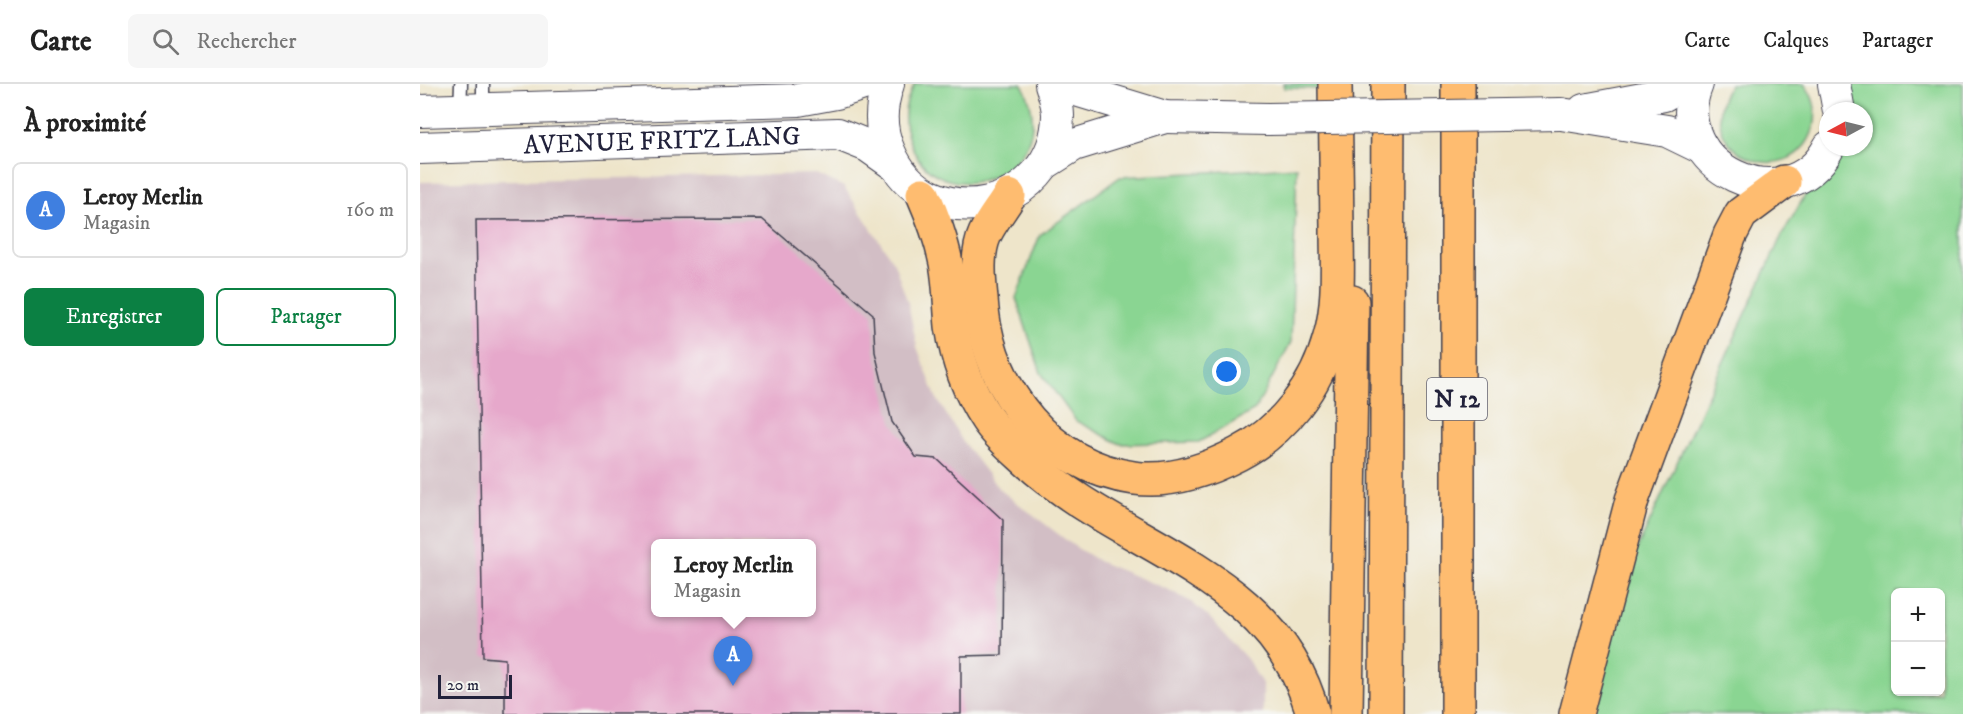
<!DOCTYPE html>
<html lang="fr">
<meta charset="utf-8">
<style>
:root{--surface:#fff;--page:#f6f6f6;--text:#222;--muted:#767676;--line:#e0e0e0;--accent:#0b8043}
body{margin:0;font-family:"IM FELL DW Pica",serif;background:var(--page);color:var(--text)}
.controls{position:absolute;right:18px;bottom:18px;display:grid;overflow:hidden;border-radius:9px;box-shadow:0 2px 4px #0004}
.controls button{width:54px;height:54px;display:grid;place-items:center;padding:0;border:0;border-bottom:2px solid var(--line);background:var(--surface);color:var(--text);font:30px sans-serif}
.compass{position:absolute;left:1399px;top:18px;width:54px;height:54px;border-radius:50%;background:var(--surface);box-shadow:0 2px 4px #0004;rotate:263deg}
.scale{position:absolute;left:18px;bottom:15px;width:74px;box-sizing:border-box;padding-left:6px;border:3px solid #22223b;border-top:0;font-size:16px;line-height:21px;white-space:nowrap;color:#22223b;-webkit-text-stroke:4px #f6f6f2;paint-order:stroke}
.you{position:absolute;left:807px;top:288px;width:21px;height:21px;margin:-15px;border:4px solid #fff;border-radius:50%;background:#1a73e8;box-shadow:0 0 0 9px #1a73e833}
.badge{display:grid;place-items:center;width:39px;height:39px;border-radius:50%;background:var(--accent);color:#fff;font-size:20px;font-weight:700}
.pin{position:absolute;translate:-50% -50px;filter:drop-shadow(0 2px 3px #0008)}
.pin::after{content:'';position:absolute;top:32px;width:21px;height:18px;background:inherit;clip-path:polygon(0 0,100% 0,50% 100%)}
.popup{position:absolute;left:231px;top:455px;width:165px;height:78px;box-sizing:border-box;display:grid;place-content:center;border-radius:9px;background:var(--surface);filter:drop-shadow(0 2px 4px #0005);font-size:20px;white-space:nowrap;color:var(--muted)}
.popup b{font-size:22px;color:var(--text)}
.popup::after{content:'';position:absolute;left:50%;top:100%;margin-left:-12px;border:12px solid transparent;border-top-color:var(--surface)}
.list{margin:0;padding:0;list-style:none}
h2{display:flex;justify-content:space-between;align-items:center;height:78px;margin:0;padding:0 24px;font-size:26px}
h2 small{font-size:20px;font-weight:400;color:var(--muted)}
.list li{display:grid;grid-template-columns:39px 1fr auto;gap:18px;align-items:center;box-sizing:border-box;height:96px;margin:0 12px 12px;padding:0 12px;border:2px solid var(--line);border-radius:9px}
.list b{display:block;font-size:22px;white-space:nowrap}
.list p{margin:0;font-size:20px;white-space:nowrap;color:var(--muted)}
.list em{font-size:20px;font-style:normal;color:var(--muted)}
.actions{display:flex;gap:12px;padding:18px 24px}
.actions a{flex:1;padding:14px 0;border:2px solid var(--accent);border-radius:9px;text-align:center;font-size:21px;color:var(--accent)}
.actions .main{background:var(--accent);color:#fff}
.icon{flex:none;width:33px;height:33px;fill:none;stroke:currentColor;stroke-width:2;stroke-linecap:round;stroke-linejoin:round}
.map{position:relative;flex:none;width:1543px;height:630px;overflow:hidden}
header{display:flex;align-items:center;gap:36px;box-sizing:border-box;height:84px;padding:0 30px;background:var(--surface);border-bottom:2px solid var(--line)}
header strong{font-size:28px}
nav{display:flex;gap:33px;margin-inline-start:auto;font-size:21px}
.search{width:420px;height:54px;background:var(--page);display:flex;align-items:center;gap:15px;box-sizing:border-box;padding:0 21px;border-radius:9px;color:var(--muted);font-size:22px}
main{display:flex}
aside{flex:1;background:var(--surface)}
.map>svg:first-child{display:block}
</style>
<header>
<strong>Carte</strong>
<div class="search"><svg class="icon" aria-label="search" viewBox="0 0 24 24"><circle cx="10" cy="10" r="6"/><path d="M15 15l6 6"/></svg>Rechercher</div>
<nav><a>Carte</a><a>Calques</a><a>Partager</a></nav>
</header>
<main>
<aside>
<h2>À proximité<small></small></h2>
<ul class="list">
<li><span class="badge" style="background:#3f7fe0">A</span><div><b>Leroy Merlin</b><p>Magasin</p></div><em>160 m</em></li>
</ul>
<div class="actions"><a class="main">Enregistrer</a><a>Partager</a></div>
</aside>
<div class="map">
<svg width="1543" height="630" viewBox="0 0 1543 630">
<rect width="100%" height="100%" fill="#f6f6f2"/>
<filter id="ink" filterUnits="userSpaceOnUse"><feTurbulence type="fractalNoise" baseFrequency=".0167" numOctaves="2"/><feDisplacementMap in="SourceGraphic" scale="12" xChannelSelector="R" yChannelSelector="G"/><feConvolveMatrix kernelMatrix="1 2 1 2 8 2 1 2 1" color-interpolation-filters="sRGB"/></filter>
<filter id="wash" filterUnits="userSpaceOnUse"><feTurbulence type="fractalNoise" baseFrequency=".008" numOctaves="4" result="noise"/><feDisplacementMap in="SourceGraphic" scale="24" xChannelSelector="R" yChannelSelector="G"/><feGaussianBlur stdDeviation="1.35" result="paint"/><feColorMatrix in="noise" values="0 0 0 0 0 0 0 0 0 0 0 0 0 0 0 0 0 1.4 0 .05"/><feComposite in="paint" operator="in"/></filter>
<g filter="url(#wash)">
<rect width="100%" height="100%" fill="#eee5ca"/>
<path fill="#d2bec5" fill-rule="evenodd" d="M396,90L424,103L474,179L488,219L497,263L516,313L543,358L579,405L654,462L680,478L749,506L771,518L789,533L827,575L843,601V630H0V98ZM235,460H391V528H235Z"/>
<g fill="#8ad592" stroke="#567c66" stroke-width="1.5" fill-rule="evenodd">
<path d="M495,0H602C650,87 515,142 488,53C482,35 485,16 495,0Z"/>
<polygon points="863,0 902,0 902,5 864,4"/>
<path d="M1310,0H1384C1394,12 1398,28 1394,43C1372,114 1266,67 1310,0Z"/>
<path d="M1409,0H1543V630H1172L1183,539L1362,151L1413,63H1444V27H1422ZM1476,508H1520V608H1476Z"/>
<polygon points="877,83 871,258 835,326 779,358 700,360 656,337 621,289 596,214 620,151 700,93"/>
</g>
<g id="blocks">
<path fill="#e6a8cb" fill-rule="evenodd" d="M342,135L453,230L455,268L472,338L496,373L517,375L583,436L582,571L541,572V630H85V575L63,573L56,136ZM235,460H391V528H235Z"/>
</g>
</g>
<g filter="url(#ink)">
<use href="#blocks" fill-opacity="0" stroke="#413f50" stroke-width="1.5"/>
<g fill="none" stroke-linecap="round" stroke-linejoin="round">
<defs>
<g id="service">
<polyline points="63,0 63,24"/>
<polyline points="40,26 41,0"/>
</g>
<g id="tertiary">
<path d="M468,0C460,23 459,44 469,67C506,156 637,127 638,31C638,21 634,10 631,0"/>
<polyline points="636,0 745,33 848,35"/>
<path d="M1277,0C1243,82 1368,142 1409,63"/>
<polyline points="1414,0 1419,27"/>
<polyline points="1164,26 1244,11 1263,0"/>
<polyline points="0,27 378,16 416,9 443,0"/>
<polyline points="1141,30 1247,47 1282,64"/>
<path id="s1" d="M0,64L418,50L448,62L475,81"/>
<polyline points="624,80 654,61 745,33"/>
</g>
<g id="trunk">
<path d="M503,110C513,133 521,154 526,179C530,200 530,221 532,242C537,275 549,308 567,335C577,350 592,363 605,375C701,465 855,487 893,630"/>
<path d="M589,112C582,124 571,137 565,150C555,172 560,202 562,226C571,308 629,382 714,394C749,399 787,386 818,370C863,347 897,302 910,253C920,219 917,180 917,145C916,97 916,48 915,0"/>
<polyline points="926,630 932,218"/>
<polyline points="966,630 968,0"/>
<polyline points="1038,630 1038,0"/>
<polyline points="1156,630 1212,416 1310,151 1321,130 1364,98"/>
</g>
</defs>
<use href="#service" stroke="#413f50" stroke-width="15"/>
<use href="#tertiary" stroke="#413f50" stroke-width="34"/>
<use href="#trunk" stroke="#413f50" stroke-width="36"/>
<use href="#service" stroke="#fff" stroke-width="12"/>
<use href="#tertiary" stroke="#fff" stroke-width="32"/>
<use href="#trunk" stroke="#febc70" stroke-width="33"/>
<defs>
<polyline id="tertiary-bridge" points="848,35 1141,30"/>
</defs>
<use href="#tertiary-bridge" stroke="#413f50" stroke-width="34" stroke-linecap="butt"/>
<use href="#tertiary-bridge" stroke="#fff" stroke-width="32"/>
</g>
</g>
<g text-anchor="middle" stroke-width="4.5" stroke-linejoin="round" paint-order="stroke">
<rect fill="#f6f6f2" stroke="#626272" stroke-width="1.5" x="1007" y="294" width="60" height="42" rx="4.5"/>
<g font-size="24" font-weight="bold" fill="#22223b">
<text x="1037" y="323">N 12</text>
</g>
<g font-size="26" fill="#22223b" stroke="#f6f6f2">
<text dy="9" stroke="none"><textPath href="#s1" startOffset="242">AVENUE FRITZ LANG</textPath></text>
</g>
</g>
</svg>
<div class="controls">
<button>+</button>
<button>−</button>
</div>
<svg class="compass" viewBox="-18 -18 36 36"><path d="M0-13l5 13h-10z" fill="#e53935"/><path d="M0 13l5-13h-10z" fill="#767676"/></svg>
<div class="scale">20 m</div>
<div class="you"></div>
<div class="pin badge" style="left:313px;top:602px;background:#3f7fe0">A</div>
<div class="popup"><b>Leroy Merlin</b>Magasin</div>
</div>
</main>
